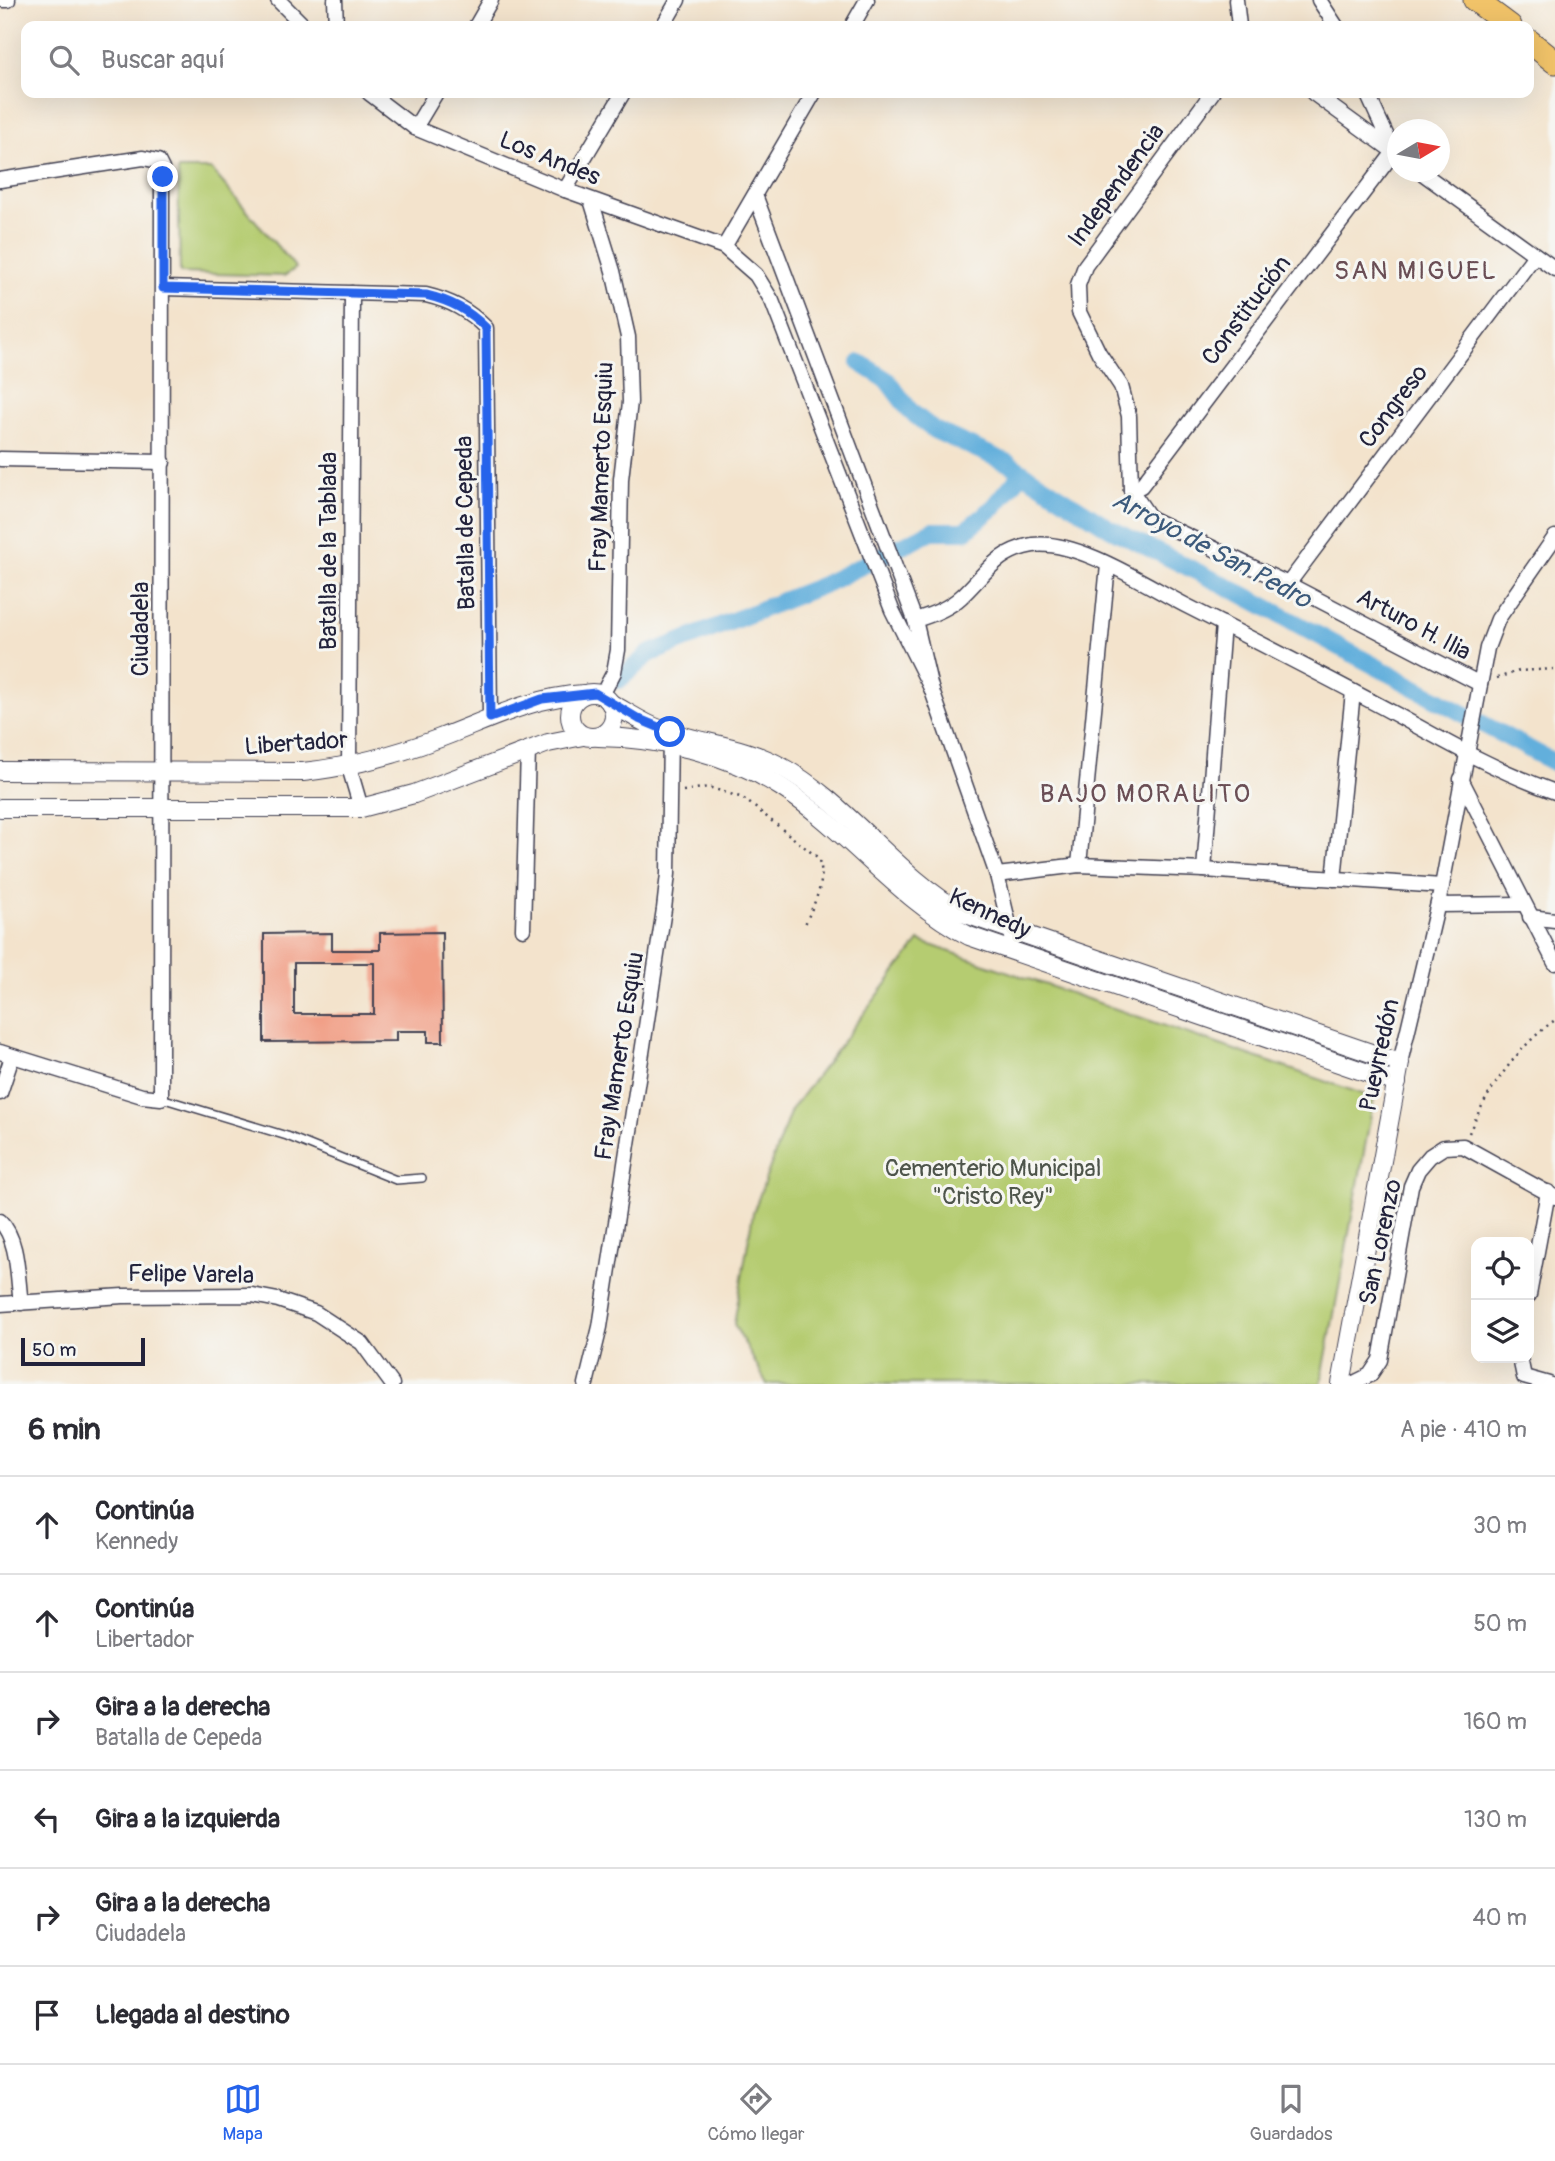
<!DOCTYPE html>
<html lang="es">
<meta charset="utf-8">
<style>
:root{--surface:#fff;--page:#f7f7f7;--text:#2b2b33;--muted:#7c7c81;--line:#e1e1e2;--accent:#2563eb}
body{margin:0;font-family:Pangolin,sans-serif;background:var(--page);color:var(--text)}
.controls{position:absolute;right:21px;bottom:21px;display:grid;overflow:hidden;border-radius:14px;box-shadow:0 7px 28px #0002}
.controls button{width:63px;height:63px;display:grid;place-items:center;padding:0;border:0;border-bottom:2px solid var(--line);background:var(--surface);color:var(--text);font:35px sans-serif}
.compass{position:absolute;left:1387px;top:119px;width:63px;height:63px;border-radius:50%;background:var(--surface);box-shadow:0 7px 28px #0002;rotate:80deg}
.scale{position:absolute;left:21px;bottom:18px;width:124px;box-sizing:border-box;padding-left:7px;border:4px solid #22223b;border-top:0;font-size:19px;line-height:24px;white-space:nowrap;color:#22223b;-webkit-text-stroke:5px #f6f6f2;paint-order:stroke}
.stop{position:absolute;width:21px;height:21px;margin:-16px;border:5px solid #2563eb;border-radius:50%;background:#fff}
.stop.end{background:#2563eb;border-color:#fff;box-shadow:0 2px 7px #0008}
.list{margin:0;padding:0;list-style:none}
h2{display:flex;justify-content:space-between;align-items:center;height:91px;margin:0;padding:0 28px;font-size:30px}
h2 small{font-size:23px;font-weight:400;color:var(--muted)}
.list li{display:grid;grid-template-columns:46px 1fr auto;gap:21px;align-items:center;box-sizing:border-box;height:98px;padding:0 28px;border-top:2px solid var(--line)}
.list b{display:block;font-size:26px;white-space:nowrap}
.list p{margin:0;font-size:23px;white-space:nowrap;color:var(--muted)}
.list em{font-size:23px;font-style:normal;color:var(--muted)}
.icon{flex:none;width:38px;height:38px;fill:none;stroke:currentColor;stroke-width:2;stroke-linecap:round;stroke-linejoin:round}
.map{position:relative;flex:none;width:1555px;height:1384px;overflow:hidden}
.search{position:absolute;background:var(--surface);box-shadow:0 7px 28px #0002;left:21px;right:21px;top:21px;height:77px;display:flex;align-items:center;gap:18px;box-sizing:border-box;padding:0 24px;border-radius:14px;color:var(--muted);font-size:26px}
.sheet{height:679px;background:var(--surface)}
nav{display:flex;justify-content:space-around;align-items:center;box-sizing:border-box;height:98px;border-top:2px solid var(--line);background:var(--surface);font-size:19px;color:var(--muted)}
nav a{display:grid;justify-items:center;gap:4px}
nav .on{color:var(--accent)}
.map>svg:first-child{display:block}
</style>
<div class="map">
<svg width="1555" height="1384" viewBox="0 0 1555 1384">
<rect width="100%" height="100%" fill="#f6f6f2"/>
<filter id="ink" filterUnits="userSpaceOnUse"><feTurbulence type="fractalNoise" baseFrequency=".0143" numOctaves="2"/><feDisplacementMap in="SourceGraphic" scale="14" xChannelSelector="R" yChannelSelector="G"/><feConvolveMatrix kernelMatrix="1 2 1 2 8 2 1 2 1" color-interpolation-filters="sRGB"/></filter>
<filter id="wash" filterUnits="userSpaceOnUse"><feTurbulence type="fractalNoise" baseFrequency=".00686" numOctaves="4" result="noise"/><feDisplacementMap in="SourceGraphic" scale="28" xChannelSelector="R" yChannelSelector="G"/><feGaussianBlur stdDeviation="1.57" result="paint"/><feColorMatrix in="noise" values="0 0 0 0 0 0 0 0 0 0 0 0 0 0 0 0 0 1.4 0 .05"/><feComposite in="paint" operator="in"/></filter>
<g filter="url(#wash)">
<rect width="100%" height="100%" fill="#f3e3cc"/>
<g fill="#b5cc71" stroke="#6c7756" stroke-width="2">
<polygon points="178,169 211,169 296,268 284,276 180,273"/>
<polygon points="919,941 1374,1098 1321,1384 767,1384 734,1324 753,1213 791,1110"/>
</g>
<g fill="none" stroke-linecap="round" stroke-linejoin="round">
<g stroke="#62afdc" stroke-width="18">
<polyline points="860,363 887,380 911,412 934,430 1008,463 1111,529 1240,593 1555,763"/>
<polyline points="619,680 649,654 823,585 932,531 965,531 994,507 1021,474"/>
</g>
</g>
<g id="blocks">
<path fill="#f19f86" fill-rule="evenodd" d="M442,932L443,1042H428V1031H396V1041L264,1042V934L332,933V950H380V933ZM294,963H374V1014H294Z"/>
</g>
</g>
<g filter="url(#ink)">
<use href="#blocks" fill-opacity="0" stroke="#413f51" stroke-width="2"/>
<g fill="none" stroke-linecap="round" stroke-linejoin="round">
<defs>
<polyline id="service" points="161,1098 287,1136 396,1180 422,1178"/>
<g id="minor">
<polyline points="2,0 8,0"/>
<polyline points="278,0 304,26"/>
<polyline points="335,0 336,26"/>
<polyline points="1236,0 1239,26"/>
<polyline points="1319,0 1336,26"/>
<polyline points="476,26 491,0"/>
<polyline points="663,26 678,0"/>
<polyline points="852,26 867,0"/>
<polyline points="369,93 415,128 565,190 724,247 756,275 772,301 892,610 931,688"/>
<polyline points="1212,93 1085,266 1078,285 1079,312 1099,353 1121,386 1129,416 1131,490 1150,518 1288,584 1480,684"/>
<polyline points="1313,93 1394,152"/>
<polyline points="415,128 436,93"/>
<polyline points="1421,172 1555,269"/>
<polyline points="0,180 143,158 158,161 162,169 161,1098 142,1096 0,1052"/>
<polyline points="565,190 623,93"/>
<polyline points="755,195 915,620 931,688 997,875 1012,937"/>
<polyline points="591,200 613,271 628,337 630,402 621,479 618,650 614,672 602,695"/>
<polyline points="724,247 814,93"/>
<path d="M163,288L426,295C451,301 468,310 486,328L490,718"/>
<polyline points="352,293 349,767 361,808"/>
<polyline points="0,459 163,462"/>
<polyline points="1131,490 1141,486 1394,152 1367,93"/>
<polyline points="1288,584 1535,255"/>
<path d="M915,620C932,615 948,609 961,597C985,575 996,551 1033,545C1077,539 1146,585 1185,605C1256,641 1327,677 1397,715C1449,744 1499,772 1555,792"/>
<polyline points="1461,779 1555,963"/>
<polyline points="1079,865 1108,565"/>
<polyline points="1204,870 1223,624"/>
<polyline points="997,875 1079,865 1204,870 1442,886"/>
<polyline points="1334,879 1353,692"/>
<polyline points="1438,905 1523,904"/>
<polyline points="1530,917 1555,920"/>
<polyline points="523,929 528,750"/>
<polyline points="1400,1063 1442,886 1487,648 1498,619 1555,537"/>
<polyline points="0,1093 12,1057"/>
<path d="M0,1221C19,1240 17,1277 21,1303"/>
<polyline points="1529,1295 1548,1192"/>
<polyline points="0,1304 123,1296 252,1295 278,1300 316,1313 362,1343 392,1384"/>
<polyline points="1520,1358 1524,1377 1549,1384"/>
<polyline points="586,1384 600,1327 664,909 668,874 670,734"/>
<polyline points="1352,1384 1370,1375 1380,1360 1411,1186 1418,1170 1430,1156 1444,1147 1463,1146 1555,1197"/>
</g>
<g id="tertiary">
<circle cx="592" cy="715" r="22"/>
<path d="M610,703C626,711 641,722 657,728C697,743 742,745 780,766C847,802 894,874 963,913L1400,1063L1341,1384"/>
<path d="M598,737C660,738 728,753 781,787C849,831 898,899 969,936L1397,1083"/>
<path d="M0,771L303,772C350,767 395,755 440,738C488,720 532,697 584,694"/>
<polyline points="0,808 361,808 414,794 548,743 583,736"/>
</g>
<g id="trunk">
<polyline points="1475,0 1510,26"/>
<polyline points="1529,41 1555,62"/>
</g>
</defs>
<use href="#service" stroke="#413f51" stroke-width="10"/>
<use href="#minor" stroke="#413f51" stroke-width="17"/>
<use href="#tertiary" stroke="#413f51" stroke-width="20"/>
<use href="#trunk" stroke="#413f51" stroke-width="25"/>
<g stroke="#413f51" stroke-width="2.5" stroke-dasharray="2 5" stroke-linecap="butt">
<polyline points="1497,678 1519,671 1555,669"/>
<path d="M683,791L708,787L743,798L817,857C830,878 812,906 804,927"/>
<path d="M1469,1133C1486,1092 1518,1046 1555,1020"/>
</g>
<use href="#service" stroke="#fff" stroke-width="7"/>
<use href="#minor" stroke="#fff" stroke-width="14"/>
<use href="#tertiary" stroke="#fff" stroke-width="18"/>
<use href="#trunk" stroke="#f1c369" stroke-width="23"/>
</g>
</g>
<g fill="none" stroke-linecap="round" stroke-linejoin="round" filter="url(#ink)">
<path stroke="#2563eb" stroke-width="9" d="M163,177V288L426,295C451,301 468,310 486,328L490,718L542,699L595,693L639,719L670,732"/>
</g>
<g text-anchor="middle" stroke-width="6" stroke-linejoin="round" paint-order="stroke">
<g font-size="24" fill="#22223b" stroke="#f6f6f2">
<text transform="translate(550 158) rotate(22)" y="8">Los Andes</text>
<text transform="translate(1116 185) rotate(-54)" y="8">Independencia</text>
<text transform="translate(1246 310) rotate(-53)" y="8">Constitución</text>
<text transform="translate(1393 406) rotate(-53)" y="8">Congreso</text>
<text transform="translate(601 467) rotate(-88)" y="8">Fray Mamerto Esquiu</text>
<text transform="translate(465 523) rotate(-91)" y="8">Batalla de Cepeda</text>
<text transform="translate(328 551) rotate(-90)" y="8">Batalla de la Tablada</text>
<text transform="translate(1414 624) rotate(28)" y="8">Arturo H. Ilia</text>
<text transform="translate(140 629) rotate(-90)" y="8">Ciudadela</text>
<text transform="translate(296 743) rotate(-4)" y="8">Libertador</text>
<text transform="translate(990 913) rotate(25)" y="8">Kennedy</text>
<text transform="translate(1379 1055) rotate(-78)" y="8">Pueyrredón</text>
<text transform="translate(619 1056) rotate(-81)" y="8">Fray Mamerto Esquiu</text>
<text transform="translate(1380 1242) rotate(-78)" y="8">San Lorenzo</text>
<text transform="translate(191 1274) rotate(1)" y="8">Felipe Varela</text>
</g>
<g font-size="24" fill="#4e554b" stroke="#f6f6f2">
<text x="993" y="1176">Cementerio Municipal<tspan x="993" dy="28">"Cristo Rey"</tspan></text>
</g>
<g font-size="26" letter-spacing="2" fill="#6a4e55" stroke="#f6f6f2">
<text x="1416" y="279">SAN MIGUEL</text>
<text x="1146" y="802">BAJO MORALITO</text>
</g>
<g font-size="26" font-style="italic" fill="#3c5a7b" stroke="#f6f6f2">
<text transform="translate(1212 549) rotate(28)" y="9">Arroyo de San Pedro</text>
</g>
</g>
</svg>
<div class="controls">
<button><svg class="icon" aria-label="locate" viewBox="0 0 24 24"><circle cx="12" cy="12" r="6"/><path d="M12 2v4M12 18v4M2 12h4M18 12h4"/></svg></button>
<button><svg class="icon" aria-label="layers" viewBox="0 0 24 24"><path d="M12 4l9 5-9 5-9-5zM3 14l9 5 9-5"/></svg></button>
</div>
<svg class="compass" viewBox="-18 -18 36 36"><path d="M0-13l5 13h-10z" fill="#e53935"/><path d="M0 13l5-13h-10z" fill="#7c7c81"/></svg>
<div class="scale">50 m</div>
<div class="stop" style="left:670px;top:732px"></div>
<div class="stop end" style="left:163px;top:177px"></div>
<div class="search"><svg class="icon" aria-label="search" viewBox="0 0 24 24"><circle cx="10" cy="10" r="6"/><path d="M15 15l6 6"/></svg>Buscar aquí</div>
</div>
<section class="sheet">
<h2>6 min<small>A pie · 410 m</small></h2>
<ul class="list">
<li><svg class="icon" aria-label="ahead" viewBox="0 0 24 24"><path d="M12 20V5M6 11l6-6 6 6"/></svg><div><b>Continúa</b><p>Kennedy</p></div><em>30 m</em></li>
<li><svg class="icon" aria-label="ahead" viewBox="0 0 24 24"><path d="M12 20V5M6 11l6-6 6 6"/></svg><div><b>Continúa</b><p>Libertador</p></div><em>50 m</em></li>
<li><svg class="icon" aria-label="right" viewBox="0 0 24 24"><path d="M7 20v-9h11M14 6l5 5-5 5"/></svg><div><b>Gira a la derecha</b><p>Batalla de Cepeda</p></div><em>160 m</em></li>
<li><svg class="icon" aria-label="left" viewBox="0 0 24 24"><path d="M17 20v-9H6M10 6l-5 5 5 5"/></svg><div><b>Gira a la izquierda</b></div><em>130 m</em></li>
<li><svg class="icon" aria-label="right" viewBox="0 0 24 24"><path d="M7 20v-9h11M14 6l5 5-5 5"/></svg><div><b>Gira a la derecha</b><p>Ciudadela</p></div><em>40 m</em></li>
<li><svg class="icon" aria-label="arrive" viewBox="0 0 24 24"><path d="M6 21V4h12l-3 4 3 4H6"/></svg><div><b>Llegada al destino</b></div></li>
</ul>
</section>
<nav>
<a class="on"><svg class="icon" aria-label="map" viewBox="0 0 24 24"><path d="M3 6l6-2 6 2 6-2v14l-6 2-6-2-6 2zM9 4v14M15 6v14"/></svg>Mapa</a>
<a><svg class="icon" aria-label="directions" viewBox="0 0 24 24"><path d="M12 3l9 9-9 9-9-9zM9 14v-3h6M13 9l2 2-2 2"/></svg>Cómo llegar</a>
<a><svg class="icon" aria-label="saved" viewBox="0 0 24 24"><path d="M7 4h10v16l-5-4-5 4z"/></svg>Guardados</a>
</nav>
